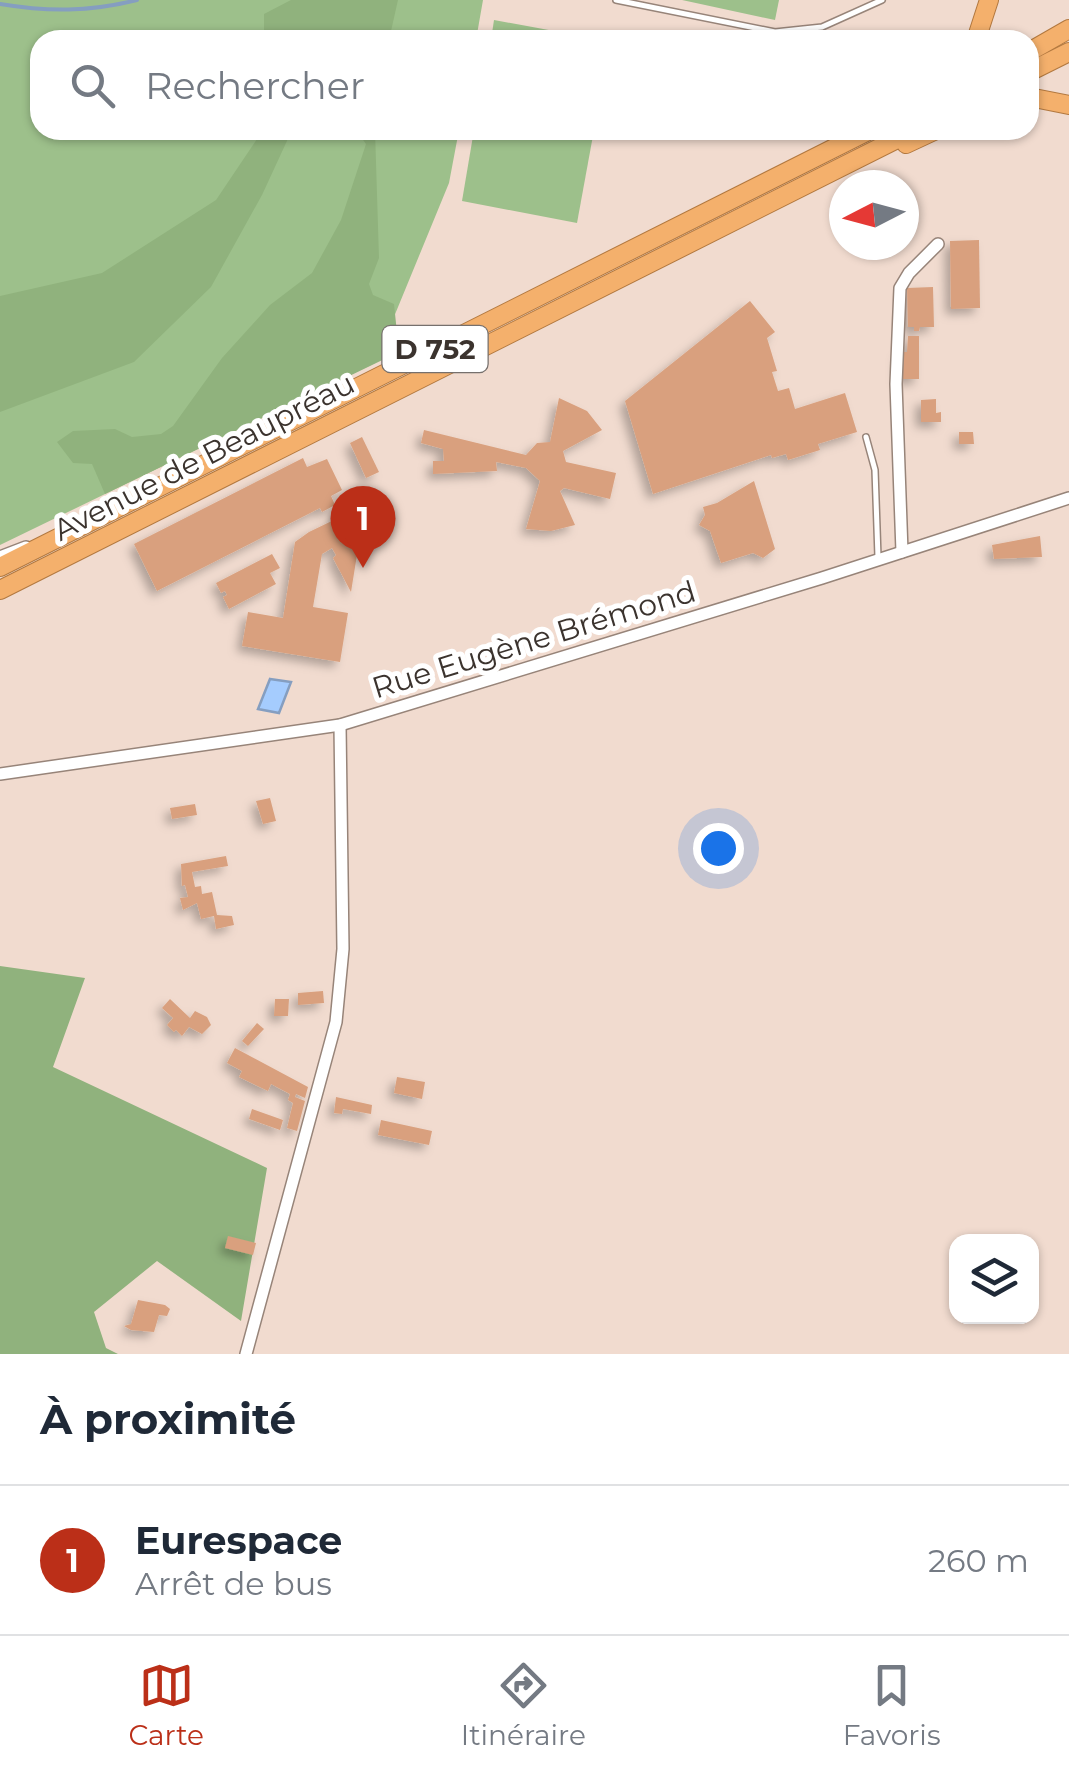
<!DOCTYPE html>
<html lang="fr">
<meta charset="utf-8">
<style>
:root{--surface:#fff;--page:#f2f2f3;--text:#1f2937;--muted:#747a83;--line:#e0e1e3;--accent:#bb2f18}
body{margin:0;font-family:Montserrat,sans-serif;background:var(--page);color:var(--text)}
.controls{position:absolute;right:30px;bottom:30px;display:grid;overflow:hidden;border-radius:20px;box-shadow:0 2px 8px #0004}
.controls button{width:90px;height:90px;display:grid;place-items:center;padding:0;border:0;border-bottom:2px solid var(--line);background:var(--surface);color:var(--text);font:50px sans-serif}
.compass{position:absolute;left:829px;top:170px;width:90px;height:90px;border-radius:50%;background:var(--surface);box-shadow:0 2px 8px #0004;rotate:264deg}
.you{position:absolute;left:718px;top:848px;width:35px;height:35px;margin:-25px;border:8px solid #fff;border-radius:50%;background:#1a73e8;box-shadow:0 0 0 15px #1a73e833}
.badge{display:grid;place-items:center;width:65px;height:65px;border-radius:50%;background:var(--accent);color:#fff;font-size:32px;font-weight:700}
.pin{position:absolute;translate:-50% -82px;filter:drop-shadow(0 2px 5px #0008)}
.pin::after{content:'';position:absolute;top:52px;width:35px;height:30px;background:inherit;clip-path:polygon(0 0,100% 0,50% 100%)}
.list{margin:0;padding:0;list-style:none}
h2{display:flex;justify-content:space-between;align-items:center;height:130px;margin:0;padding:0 40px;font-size:42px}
h2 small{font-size:32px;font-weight:400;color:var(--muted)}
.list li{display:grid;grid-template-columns:65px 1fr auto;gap:30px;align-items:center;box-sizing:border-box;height:150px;padding:0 40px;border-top:2px solid var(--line)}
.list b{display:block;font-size:38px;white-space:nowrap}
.list p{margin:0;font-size:32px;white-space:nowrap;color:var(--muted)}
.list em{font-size:32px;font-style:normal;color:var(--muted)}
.icon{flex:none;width:55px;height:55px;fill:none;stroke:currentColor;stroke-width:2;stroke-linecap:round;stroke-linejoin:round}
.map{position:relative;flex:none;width:1069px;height:1354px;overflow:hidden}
.search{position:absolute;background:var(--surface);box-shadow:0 2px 8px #0004;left:30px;right:30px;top:30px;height:110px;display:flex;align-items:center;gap:25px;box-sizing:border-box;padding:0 35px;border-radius:30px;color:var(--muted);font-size:38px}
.sheet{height:280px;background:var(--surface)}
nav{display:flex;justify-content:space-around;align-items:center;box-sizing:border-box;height:140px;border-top:2px solid var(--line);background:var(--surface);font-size:28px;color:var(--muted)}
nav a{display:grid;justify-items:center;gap:5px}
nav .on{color:var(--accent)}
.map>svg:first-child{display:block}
</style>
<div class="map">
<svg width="1069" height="1354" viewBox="0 0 1069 1354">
<defs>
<filter id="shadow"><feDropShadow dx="-5.5" dy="5.5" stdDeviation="5" flood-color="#0004"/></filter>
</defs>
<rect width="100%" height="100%" fill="#f1dbcf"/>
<g fill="#9dc08b">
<polygon points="0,0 483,0 476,40 40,40 40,130 459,130 449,183 375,363 0,545"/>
<polygon points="682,0 779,0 775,20"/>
<polygon points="494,20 603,40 491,40"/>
<polygon points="474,130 594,130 577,223 462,201"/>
</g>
<g fill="#90b27d">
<polygon points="291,0 398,0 389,40 264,40 264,14"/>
<polygon points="263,130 292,130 262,195 211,287 134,362 0,412 0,296 102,273 216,200"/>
<polygon points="356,130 375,130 379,258 369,284 373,295 394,304 399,352 105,494 92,464 73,463 57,442 73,431 115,429 132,437 161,434 173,426 222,358 270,305 312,273 341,220 366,144"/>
<polygon points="0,966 85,978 53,1067 267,1168 241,1321 157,1261 94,1312 106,1348 118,1354 0,1354"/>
</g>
<polygon fill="#a5ccfe" stroke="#859ec0" stroke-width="2.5" points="270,679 291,682 279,713 258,709"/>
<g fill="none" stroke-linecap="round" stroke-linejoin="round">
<path stroke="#859ec0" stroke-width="4" d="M0,4C48,12 89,12 137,0"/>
</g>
<g fill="#d9a07e" filter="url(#shadow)">
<polygon points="979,240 980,308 951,309 950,241"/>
<polygon points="933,287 934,327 920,327 919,331 914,331 914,327 908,327 907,288"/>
<polygon points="750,301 775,332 767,338 777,371 772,372 778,391 789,388 795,409 845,393 857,432 818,444 820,450 788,460 786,454 772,458 771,455 653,494 625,401"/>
<polygon points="908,336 919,336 919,379 901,379 901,352 907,352"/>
<polygon points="559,398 587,411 602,430 563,451 566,462 616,473 610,499 564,488 560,491 575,525 551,531 526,529 540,481 526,468 496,462 497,471 433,474 433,461 444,461 443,449 421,443 424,430 526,455 537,443 550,442"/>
<polygon points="936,399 936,413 941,412 941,422 921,422 921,400"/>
<polygon points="959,432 973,432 974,444 959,444"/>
<polygon points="362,437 379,472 366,478 350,443"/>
<polygon points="303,458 307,467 327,459 342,490 331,496 335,505 322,512 320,508 157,591 134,544"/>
<polygon points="754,481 775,549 763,558 753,553 721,563 710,531 699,525 705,515 703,507 717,503"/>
<polygon points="365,505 351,592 333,558 336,555 332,548 322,554 313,607 348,613 340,662 242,646 248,612 283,618 295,542 309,532"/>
<polygon points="1040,536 1042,557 994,559 992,545"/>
<polygon points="272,554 280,568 270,573 276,584 229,609 223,597 227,595 225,591 221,593 216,583"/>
<polygon points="270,798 276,821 263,824 256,801"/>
<polygon points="195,804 197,815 172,819 170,808"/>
<polygon points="226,856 228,866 192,872 195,887 201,886 202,894 212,892 217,915 232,916 234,925 216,929 214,916 201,919 197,903 183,910 180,898 188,897 185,885 182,886 181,864"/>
<polygon points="323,991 324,1003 298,1005 298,993"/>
<polygon points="170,999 190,1018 195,1011 207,1017 211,1025 202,1034 189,1027 182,1036 176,1030 174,1032 167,1025 173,1018 162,1008"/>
<polygon points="275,999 289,999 288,1016 274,1016"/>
<polygon points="257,1023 264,1029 248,1046 242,1041"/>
<polygon points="235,1048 308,1087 305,1098 296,1094 295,1097 305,1101 297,1131 287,1128 293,1103 288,1100 290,1094 271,1084 268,1091 239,1077 242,1071 227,1063"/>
<polygon points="397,1077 425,1082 422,1099 394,1093"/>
<polygon points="336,1097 372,1105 371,1114 343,1109 342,1114 334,1113"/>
<polygon points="252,1109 283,1120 280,1130 249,1119"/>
<polygon points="381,1120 432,1131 429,1145 378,1135"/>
<polygon points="228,1236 256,1243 253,1255 225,1248"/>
<polygon points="138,1300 165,1305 170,1309 167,1316 159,1315 154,1332 131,1330 124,1326 131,1324"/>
</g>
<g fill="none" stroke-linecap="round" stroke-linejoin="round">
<defs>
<g id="service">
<polyline points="616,0 775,32 822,27 882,0"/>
<polyline points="866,437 875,470 878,557"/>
</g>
<g id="minor">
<polyline points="902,552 896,384 900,288 909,273 938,244"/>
<polyline points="0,557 26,547"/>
<polyline points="0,774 340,725 822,578 1069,498"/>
<polyline points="246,1354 336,1022 343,949 340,725"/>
</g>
<g id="trunk">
<polyline points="976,40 989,0"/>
<polyline points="1029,52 1069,29"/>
<polyline points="1029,72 1069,52"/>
<polyline points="1029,97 1069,105"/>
<polyline points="906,144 936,130"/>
<polyline points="0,567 870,130"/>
<polyline points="0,590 915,130"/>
</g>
</defs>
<use href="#service" stroke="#978479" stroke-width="8"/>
<use href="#minor" stroke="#978479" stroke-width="14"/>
<use href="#trunk" stroke="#b2783f" stroke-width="20"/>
<use href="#service" stroke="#fff" stroke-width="5"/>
<use href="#minor" stroke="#fff" stroke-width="11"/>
<use href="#trunk" stroke="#f4b06c" stroke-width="18"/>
</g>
<g text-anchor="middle" stroke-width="10" stroke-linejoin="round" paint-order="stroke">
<rect fill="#fff" stroke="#76706d" stroke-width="2.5" x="382.5" y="326" width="105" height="46" rx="8"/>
<g font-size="28" font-weight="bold" fill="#3b332e">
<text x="435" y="359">D 752</text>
</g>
<g font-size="30" fill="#3b332e" stroke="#fff">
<text transform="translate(204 457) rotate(-27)" y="10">Avenue de Beaupréau</text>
<text transform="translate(534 640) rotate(-17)" y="10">Rue Eugène Brémond</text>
</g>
</g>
</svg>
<div class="controls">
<button><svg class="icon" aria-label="layers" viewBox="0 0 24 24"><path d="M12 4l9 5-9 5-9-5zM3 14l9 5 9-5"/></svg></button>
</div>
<svg class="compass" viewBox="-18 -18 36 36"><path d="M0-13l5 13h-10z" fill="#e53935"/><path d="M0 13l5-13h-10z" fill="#747a83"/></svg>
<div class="you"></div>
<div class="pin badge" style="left:363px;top:568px">1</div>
<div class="search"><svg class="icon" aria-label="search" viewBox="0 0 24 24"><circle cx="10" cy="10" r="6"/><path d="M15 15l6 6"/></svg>Rechercher</div>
</div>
<section class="sheet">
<h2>À proximité<small></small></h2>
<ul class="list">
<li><span class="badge">1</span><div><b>Eurespace</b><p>Arrêt de bus</p></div><em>260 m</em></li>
</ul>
</section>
<nav>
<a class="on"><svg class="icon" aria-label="map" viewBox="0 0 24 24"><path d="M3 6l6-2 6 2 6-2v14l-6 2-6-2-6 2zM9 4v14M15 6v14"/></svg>Carte</a>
<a><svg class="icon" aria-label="directions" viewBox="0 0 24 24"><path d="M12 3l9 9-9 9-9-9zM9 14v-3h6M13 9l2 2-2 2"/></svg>Itinéraire</a>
<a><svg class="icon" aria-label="saved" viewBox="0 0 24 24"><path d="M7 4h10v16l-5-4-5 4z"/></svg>Favoris</a>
</nav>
